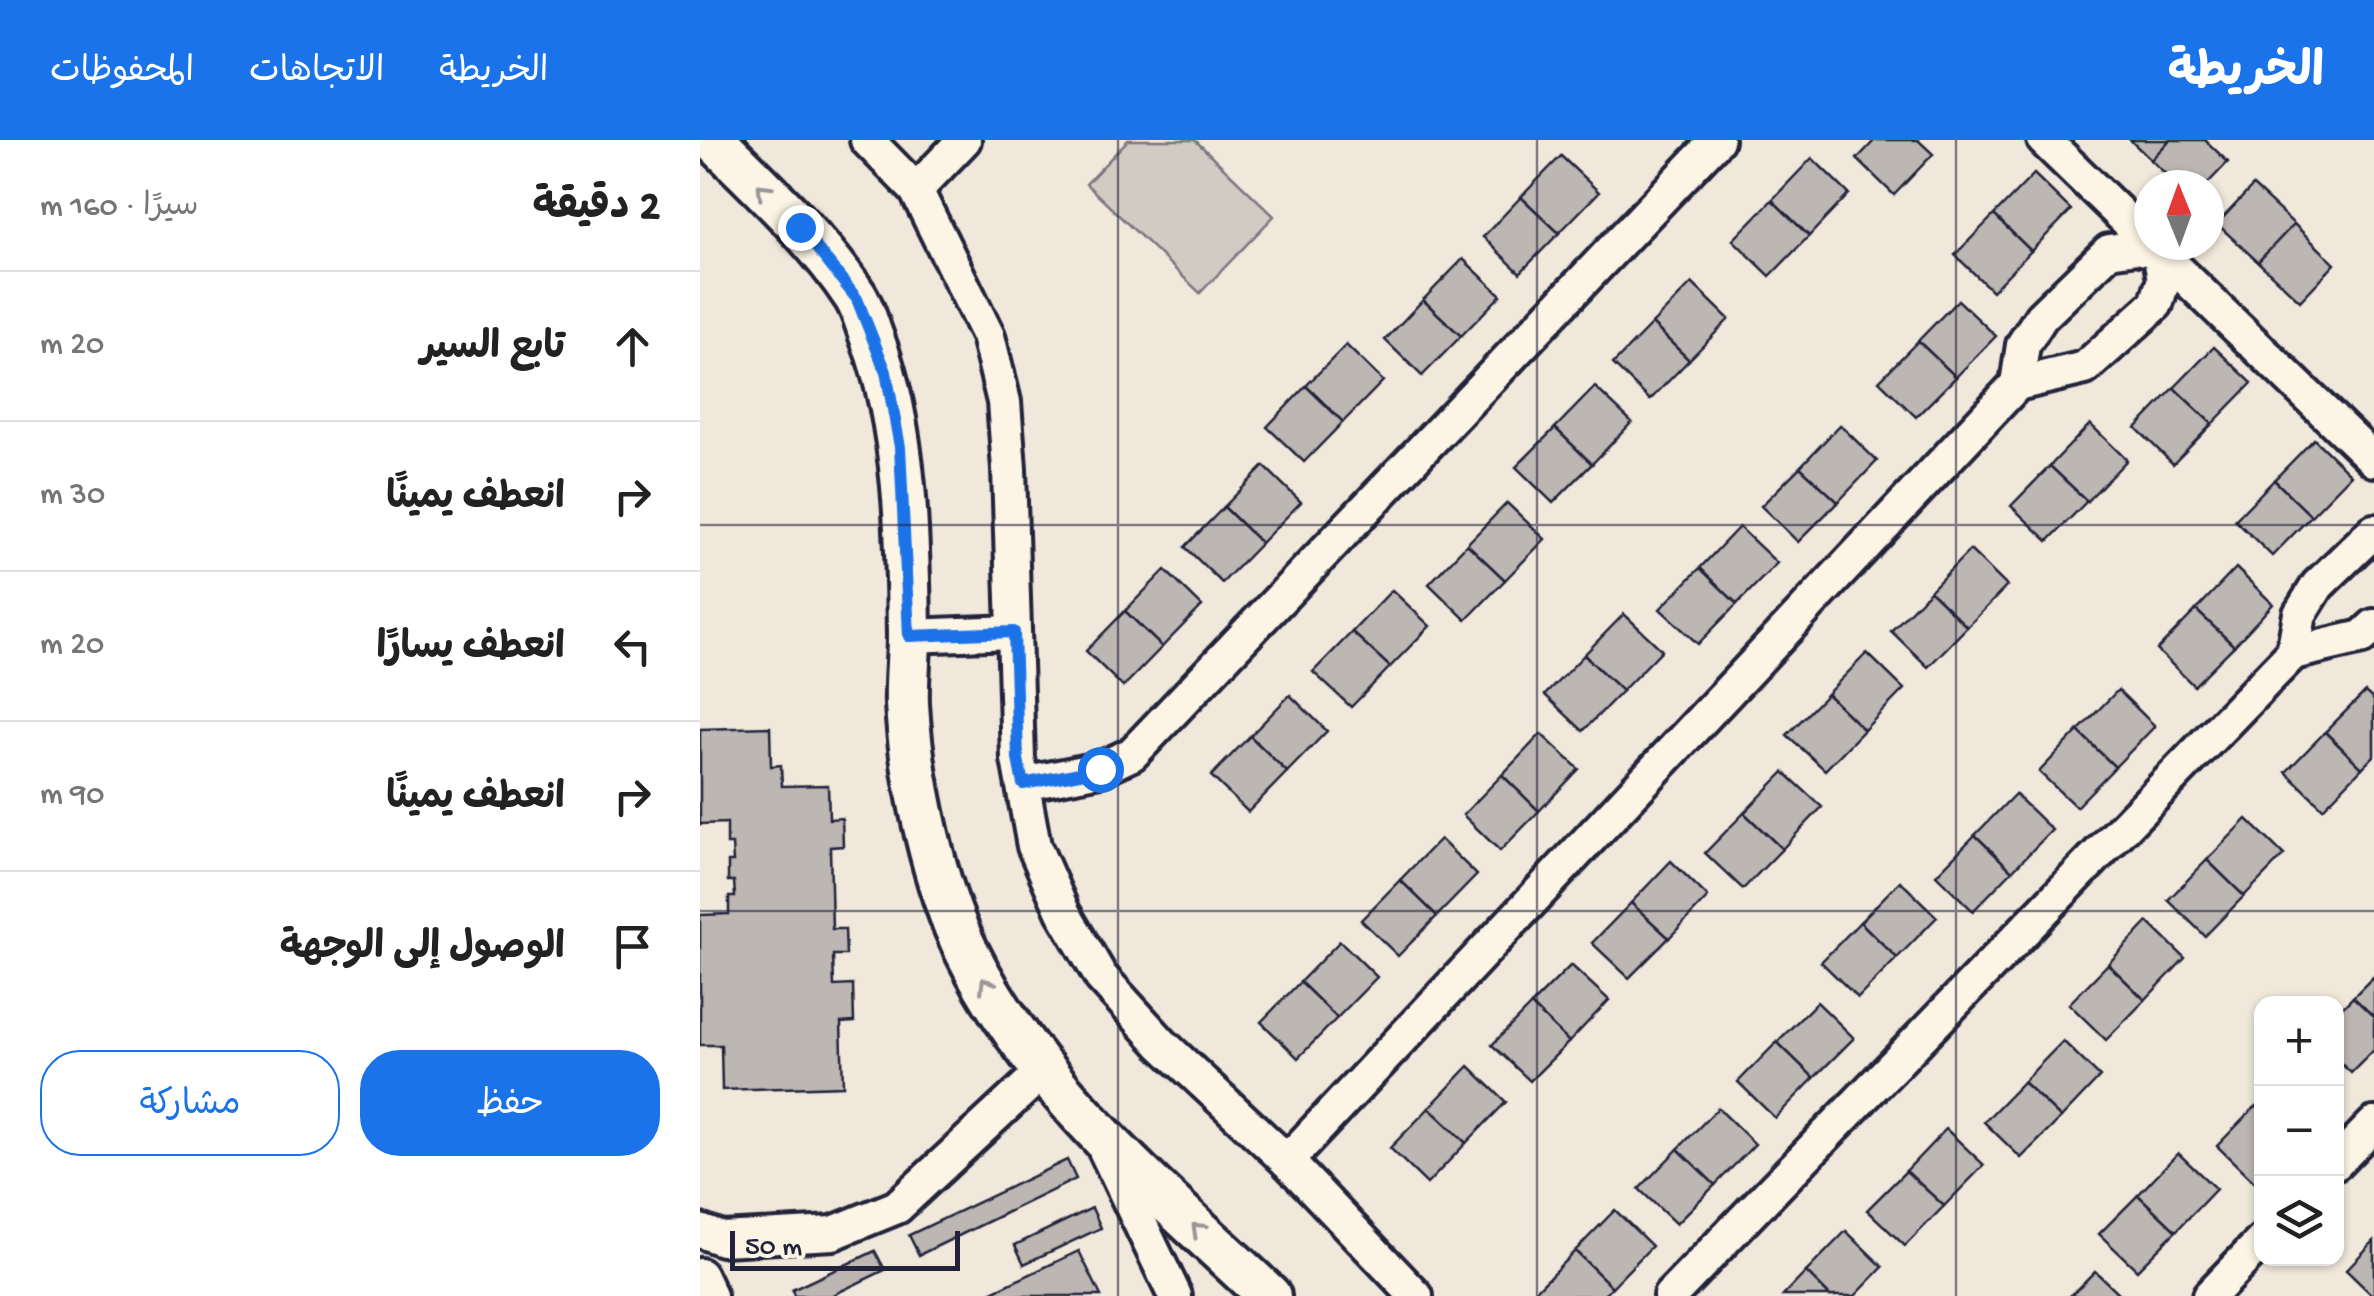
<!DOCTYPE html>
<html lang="ar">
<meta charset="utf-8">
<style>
:root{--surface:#fff;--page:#f2f2f2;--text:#222;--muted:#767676;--line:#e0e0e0;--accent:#1a73e8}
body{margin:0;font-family:"Gochi Hand","Playpen Sans Arabic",sans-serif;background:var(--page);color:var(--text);direction:rtl}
.controls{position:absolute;right:30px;bottom:30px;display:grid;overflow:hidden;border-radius:20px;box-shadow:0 2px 8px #0004}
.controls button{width:90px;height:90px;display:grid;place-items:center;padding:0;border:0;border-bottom:2px solid var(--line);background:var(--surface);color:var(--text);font:50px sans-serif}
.compass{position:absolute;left:1434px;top:30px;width:90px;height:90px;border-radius:50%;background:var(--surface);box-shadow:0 2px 8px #0004;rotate:359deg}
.scale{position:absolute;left:30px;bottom:25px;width:230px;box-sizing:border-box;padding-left:10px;border:5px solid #22223b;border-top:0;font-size:28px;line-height:35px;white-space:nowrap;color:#22223b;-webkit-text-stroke:8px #fcf5e5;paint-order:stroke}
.stop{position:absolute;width:30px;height:30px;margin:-22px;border:8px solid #1a73e8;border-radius:50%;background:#fff}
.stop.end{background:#1a73e8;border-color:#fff;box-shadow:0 2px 10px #0008}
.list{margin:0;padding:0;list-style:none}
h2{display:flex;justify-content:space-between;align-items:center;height:130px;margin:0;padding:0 40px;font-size:42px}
h2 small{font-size:32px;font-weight:400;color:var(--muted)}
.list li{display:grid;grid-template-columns:65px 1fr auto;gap:30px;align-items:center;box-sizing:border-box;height:150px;padding:0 40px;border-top:2px solid var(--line)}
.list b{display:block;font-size:38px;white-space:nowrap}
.list em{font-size:32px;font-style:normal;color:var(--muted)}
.actions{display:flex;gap:20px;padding:30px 40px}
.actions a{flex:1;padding:22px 0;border:2px solid var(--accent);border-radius:40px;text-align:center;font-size:35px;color:var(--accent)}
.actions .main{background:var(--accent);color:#fff}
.icon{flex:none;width:55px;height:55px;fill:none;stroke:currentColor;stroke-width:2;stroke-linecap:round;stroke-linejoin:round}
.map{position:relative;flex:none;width:1674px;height:1156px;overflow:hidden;direction:ltr}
header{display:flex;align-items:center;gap:60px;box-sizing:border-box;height:140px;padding:0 50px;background:var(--accent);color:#fff}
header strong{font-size:48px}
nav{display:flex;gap:55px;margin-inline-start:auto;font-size:35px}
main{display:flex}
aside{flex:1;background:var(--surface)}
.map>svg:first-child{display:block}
</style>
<header>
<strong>الخريطة</strong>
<nav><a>الخريطة</a><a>الاتجاهات</a><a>المحفوظات</a></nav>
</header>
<main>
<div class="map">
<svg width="1674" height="1156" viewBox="0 0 1674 1156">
<rect width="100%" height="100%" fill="#efe8db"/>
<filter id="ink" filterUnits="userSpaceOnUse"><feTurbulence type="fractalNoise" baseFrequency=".01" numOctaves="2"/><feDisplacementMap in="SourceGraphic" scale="20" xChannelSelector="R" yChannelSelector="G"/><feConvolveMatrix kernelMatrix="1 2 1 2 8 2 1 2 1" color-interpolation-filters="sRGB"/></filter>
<g filter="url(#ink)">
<polygon fill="#d1cbc3" stroke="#7a767f" stroke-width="2.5" points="428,0 495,0 574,76 500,153 386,44"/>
<g fill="#bcb7b3" stroke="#22223b" stroke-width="2.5">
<polygon points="1175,0 1218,0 1233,14 1194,55 1157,19"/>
<polygon points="1430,0 1470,0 1451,20"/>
<polygon points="1470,0 1505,0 1528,22 1506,45 1477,45 1451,20"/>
<polygon points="861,16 899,52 859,93 821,57"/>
<polygon points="1112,18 1149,54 1109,96 1072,60"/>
<polygon points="1334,34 1371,70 1331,111 1294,75"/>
<polygon points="1553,46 1594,84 1558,122 1517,84"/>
<polygon points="821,57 859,93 820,133 783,97"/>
<polygon points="1072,60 1109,96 1070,136 1033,100"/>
<polygon points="1294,75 1331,111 1292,151 1255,115"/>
<polygon points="1594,84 1635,124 1600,161 1558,122"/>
<polygon points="763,119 801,155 761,196 723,160"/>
<polygon points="992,143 1029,179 989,220 952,184"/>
<polygon points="723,160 761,196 722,236 685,200"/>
<polygon points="1258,160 1296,196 1256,237 1218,201"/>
<polygon points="952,184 989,220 950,260 913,224"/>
<polygon points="1218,201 1256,237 1216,277 1179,241"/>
<polygon points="646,205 683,241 643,282 606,246"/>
<polygon points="1514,207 1552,243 1512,284 1474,248"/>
<polygon points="606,246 643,282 604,322 567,287"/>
<polygon points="895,247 932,282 892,324 855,288"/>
<polygon points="1474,248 1512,284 1473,324 1436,288"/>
<polygon points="1390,284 1427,320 1387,361 1350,326"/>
<polygon points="1140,285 1177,321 1138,362 1100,327"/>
<polygon points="855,288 892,324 853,363 816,327"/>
<polygon points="1614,299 1651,335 1611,376 1574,340"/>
<polygon points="564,326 601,362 561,403 524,367"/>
<polygon points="1350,326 1387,361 1348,401 1311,366"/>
<polygon points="1100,327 1138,362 1098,402 1061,366"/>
<polygon points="1574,340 1611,376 1572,416 1535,380"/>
<polygon points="807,363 845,399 805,440 767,404"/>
<polygon points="524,367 561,403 522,443 485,407"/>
<polygon points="1039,387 1077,423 1037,464 1000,428"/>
<polygon points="767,404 805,440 766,480 729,444"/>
<polygon points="1270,410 1307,446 1267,487 1230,451"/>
<polygon points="1000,428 1037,464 998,504 960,469"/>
<polygon points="1536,428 1573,464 1534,506 1496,470"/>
<polygon points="465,430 502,466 462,507 425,471"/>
<polygon points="692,450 730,486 690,527 652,492"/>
<polygon points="1230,451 1267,487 1228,527 1191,491"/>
<polygon points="1496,470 1534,506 1494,546 1457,510"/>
<polygon points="425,471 462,507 423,547 386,511"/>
<polygon points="924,474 962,510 922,551 884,515"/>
<polygon points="652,492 690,527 651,567 613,532"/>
<polygon points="1167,513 1204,549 1164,590 1127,554"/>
<polygon points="884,515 922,551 883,591 845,555"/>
<polygon points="1418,550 1455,586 1415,627 1378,591"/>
<polygon points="1665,552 1674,560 1674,616 1662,628 1625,592"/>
<polygon points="1127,554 1164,590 1125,630 1087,595"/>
<polygon points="590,555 627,591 587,632 550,596"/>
<polygon points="70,587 71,626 81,625 82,646 128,645 129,679 142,678 143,706 130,707 132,789 145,789 146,815 133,815 134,846 153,845 154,882 141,883 143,946 22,950 21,905 0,905 0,775 29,774 29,757 35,757 34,741 28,741 28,722 33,722 32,704 27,704 27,683 0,684 0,589"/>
<polygon points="1378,591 1415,627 1376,667 1339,632"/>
<polygon points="1625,592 1662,628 1623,668 1586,632"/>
<polygon points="841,594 879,629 839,671 802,635"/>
<polygon points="550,596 587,632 548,672 511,636"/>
<polygon points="1084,632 1122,667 1082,709 1044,673"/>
<polygon points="802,635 839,671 800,711 763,675"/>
<polygon points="1315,654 1352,690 1312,731 1275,695"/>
<polygon points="1044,673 1082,709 1043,749 1005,713"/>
<polygon points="1547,679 1584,715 1544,756 1507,720"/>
<polygon points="1275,695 1312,731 1273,771 1236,735"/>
<polygon points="740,699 777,735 737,776 700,740"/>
<polygon points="1507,720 1544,756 1505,796 1468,760"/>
<polygon points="971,721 1008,757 969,798 931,763"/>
<polygon points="700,740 737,776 698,816 661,780"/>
<polygon points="1200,741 1237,777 1197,818 1160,782"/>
<polygon points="931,763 969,798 929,838 892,803"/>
<polygon points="1160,782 1197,818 1158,858 1121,822"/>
<polygon points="1448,782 1485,818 1445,860 1408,824"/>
<polygon points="640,801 677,837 637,878 600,842"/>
<polygon points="1408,824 1445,860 1406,900 1369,864"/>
<polygon points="871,825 909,860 869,902 831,865"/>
<polygon points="1674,836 1674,877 1653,857"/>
<polygon points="600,842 637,878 598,918 561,882"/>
<polygon points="1653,857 1674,877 1674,910 1651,933 1636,919 1636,874"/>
<polygon points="1117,862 1154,898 1114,938 1077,902"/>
<polygon points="831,865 869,902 830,941 792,905"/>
<polygon points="1363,901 1400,937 1361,978 1323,942"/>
<polygon points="1077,902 1114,938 1075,978 1038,942"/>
<polygon points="769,926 806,962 766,1003 729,968"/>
<polygon points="1323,942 1361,978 1321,1018 1284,982"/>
<polygon points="1556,966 1562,972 1562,1035 1554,1042 1517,1006"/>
<polygon points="729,968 766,1003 727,1044 690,1008"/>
<polygon points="1018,968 1055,1004 1015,1045 978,1009"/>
<polygon points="1246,989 1284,1025 1244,1066 1206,1031"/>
<polygon points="978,1009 1015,1045 976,1084 939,1049"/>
<polygon points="1478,1013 1516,1049 1476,1091 1438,1055"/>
<polygon points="367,1020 376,1039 219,1115 209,1095"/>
<polygon points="1206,1031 1244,1066 1205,1106 1167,1070"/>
<polygon points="1438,1055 1476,1091 1437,1130 1399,1094"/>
<polygon points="392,1068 401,1088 324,1124 315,1105"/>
<polygon points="915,1070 952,1106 912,1147 875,1111"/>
<polygon points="1146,1091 1183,1127 1155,1156 1130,1156 1106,1132"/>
<polygon points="1674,1101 1674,1156 1673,1156 1646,1130"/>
<polygon points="175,1111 185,1130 131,1156 94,1156 92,1150"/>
<polygon points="379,1111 401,1156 284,1156"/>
<polygon points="875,1111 912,1147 903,1156 841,1156 835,1151"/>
<polygon points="1395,1131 1421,1156 1370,1156"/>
<polygon points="1106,1132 1130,1156 1083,1156"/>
</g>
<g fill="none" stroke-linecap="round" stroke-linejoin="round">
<defs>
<g id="minor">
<polyline points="167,0 216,50 288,196 304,262 309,329 318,619 334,706 363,772 401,837 462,904 587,1021 716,1156"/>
<polyline points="1344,0 1449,102"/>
<polyline points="216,50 264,0"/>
<polyline points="1455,108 1674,320"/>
<polyline points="209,496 314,492"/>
<polyline points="1593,513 1662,497 1674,486"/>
<polyline points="323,644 400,629 432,614 1017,0"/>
<polyline points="404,1008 475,1156"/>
<polyline points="587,1021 1317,244 1323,205 1341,177 1409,111 1437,107 1459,112 1464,139 1456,164 1385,228 1317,244"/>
<polyline points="1636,1023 1674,984"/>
<polyline points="0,1091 22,1099 133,1093 197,1067 342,932"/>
<polyline points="0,1135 10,1156"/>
<polyline points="970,1156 1593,513 1600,474 1618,445 1674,391"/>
<polyline points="1509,1156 1562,1101"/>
</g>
<path id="major" d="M14,0C63,49 117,98 155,156C163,168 167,185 172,198C206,286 208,402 209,496C209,518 206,541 207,564C211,638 234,746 267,812C335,950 459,1052 569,1156"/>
</defs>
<use href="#minor" stroke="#22223b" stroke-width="40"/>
<use href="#major" stroke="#22223b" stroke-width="50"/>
<use href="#minor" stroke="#fcf5e5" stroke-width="32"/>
<use href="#major" stroke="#fcf5e5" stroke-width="42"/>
</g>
<defs><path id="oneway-chevron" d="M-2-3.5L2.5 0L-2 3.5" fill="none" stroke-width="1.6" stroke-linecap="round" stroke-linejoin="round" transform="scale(2.5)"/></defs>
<g stroke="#9a9698">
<use href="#oneway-chevron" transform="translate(63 50) rotate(-135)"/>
<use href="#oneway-chevron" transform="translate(286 844) rotate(-121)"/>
<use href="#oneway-chevron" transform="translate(498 1089) rotate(-136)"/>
</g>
</g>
<g fill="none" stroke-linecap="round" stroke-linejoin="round" filter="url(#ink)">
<polyline stroke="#1a73e8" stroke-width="12" points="100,87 157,159 186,232 200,307 209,496 314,492 318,619 323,644 400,629"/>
</g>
<path fill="none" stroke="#22223b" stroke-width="2.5" stroke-opacity="0.55" d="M418,0V1156M837,0V1156M1256,0V1156M0,385H1674M0,771H1674"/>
</svg>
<div class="controls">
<button>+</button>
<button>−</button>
<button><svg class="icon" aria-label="layers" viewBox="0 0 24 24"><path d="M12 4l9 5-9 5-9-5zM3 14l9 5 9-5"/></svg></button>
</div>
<svg class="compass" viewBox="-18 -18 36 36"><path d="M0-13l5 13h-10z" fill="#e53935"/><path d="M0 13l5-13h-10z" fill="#767676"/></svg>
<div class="scale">50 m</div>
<div class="stop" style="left:400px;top:629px"></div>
<div class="stop end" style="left:100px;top:87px"></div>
</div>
<aside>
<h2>2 دقيقة<small>سيرًا · 160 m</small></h2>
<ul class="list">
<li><svg class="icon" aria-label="ahead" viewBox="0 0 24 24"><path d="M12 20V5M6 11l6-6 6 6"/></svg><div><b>تابع السير</b></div><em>20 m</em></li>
<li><svg class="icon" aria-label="right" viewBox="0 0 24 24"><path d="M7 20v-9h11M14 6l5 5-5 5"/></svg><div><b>انعطف يمينًا</b></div><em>30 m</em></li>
<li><svg class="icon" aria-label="left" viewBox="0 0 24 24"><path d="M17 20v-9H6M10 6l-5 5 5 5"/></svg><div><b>انعطف يسارًا</b></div><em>20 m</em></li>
<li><svg class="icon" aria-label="right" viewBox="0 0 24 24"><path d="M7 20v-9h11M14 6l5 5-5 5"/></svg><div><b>انعطف يمينًا</b></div><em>90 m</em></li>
<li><svg class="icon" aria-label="arrive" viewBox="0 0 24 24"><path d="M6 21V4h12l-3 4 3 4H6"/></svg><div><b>الوصول إلى الوجهة</b></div></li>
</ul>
<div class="actions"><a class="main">حفظ</a><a>مشاركة</a></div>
</aside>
</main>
